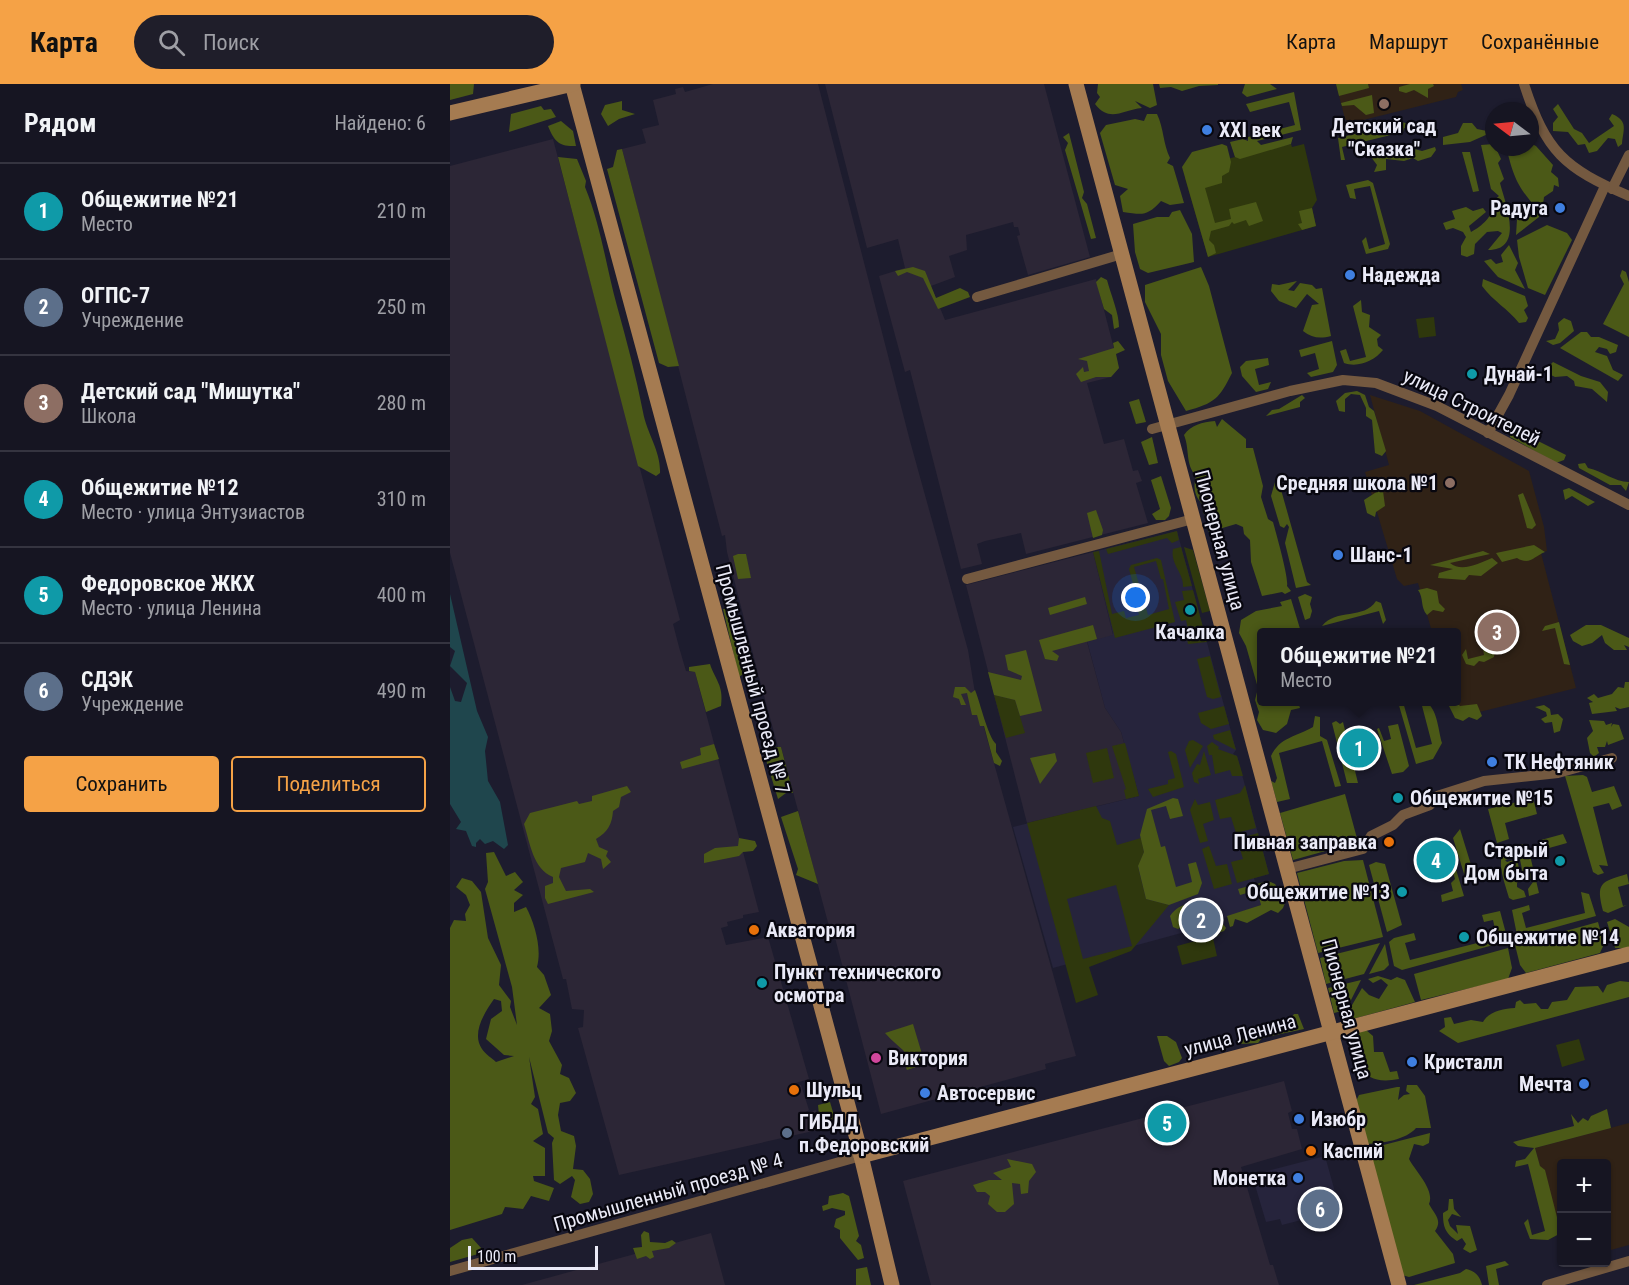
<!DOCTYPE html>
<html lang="ru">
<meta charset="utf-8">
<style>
:root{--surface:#161522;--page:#1f1e2a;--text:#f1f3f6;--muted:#9e9fa5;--line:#353440;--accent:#f5a246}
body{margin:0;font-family:"Roboto Condensed",sans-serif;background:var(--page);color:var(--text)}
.controls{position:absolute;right:18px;bottom:18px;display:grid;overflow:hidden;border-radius:6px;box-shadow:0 2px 4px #0004}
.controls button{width:54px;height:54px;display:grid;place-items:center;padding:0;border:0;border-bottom:2px solid var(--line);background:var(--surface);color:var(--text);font:30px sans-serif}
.compass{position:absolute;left:1035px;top:18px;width:54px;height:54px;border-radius:50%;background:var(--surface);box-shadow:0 2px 4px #0004;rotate:286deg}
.scale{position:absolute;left:18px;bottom:15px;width:130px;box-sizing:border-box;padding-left:6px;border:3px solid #eaeaf7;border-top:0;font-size:16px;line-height:21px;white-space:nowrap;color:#eaeaf7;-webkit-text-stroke:4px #08070f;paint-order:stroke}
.you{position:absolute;left:686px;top:514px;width:21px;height:21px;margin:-15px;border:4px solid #fff;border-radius:50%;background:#1a73e8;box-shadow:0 0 0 9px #1a73e833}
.badge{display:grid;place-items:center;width:39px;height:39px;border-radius:50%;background:var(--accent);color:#fff;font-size:20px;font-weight:700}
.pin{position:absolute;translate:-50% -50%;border:3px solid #fff;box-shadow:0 2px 6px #0006}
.popup{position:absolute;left:807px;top:544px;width:204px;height:78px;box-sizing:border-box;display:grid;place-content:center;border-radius:6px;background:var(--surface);filter:drop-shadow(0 2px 4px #0005);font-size:20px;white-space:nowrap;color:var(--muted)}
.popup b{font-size:22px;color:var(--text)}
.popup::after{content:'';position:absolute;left:50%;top:100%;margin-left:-12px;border:12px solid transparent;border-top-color:var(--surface)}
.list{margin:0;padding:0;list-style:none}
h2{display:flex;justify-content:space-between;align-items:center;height:78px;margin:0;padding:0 24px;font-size:26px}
h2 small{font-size:20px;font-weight:400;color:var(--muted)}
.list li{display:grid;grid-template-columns:39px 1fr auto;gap:18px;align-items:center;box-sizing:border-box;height:96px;padding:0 24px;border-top:2px solid var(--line)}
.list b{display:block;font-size:22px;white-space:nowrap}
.list p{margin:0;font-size:20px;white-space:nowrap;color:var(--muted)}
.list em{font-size:20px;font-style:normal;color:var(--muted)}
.actions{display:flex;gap:12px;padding:18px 24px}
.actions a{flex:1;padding:14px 0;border:2px solid var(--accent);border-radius:6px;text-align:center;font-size:21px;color:var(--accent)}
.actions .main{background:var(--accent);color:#111}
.icon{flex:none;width:33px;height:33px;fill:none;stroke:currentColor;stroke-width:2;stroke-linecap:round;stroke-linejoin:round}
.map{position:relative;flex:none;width:1179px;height:1201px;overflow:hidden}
header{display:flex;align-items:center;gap:36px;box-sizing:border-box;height:84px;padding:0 30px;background:var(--accent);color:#111}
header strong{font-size:28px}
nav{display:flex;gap:33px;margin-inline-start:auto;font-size:21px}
.search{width:420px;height:54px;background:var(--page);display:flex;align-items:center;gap:15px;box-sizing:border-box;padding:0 21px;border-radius:33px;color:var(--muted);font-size:22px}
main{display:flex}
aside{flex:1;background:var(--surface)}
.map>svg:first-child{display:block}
</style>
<header>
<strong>Карта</strong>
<div class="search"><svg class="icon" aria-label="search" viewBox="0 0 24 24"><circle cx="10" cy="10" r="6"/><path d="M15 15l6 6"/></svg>Поиск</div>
<nav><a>Карта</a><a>Маршрут</a><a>Сохранённые</a></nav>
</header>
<main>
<aside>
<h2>Рядом<small>Найдено: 6</small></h2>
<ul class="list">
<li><span class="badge" style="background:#0f9aa8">1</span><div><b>Общежитие №21</b><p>Место</p></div><em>210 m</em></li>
<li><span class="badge" style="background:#5c6f8a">2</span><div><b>ОГПС-7</b><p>Учреждение</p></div><em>250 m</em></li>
<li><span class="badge" style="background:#8d6e63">3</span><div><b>Детский сад &quot;Мишутка&quot;</b><p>Школа</p></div><em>280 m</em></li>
<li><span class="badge" style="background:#0f9aa8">4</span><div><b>Общежитие №12</b><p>Место · улица Энтузиастов</p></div><em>310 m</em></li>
<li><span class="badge" style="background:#0f9aa8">5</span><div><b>Федоровское ЖКХ</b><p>Место · улица Ленина</p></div><em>400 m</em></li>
<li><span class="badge" style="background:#5c6f8a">6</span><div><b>СДЭК</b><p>Учреждение</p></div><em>490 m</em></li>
</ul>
<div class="actions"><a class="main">Сохранить</a><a>Поделиться</a></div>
</aside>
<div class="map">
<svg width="1179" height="1201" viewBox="0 0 1179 1201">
<rect width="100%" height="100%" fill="#1d1c2e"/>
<g fill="#26243c">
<polygon points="727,447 786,666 783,670 787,672 819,790 804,794 811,821 735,848 603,884 563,743 689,712 671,648 655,624 637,557 663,550 643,468"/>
<polygon points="875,1072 890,1126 832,1141 830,1135 816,1138 802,1091"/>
</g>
<g fill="#2c2636">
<polygon points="263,0 368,0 460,357 518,566 526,615 626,972 595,980 596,985 431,1030 383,846 380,846 331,663 328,663 310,597 277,468 275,451 272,452 172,65 196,59 192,45 209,41 203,16 226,10 225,5 233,3 235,8"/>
<polygon points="375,0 594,0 640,173 578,191 567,152 570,151 568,143 564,143 563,138 516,151 517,166 499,172 505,193 481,202 495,236 646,195 669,284 661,293 637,299 654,360 674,355 683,387 688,386 692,397 686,399 698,439 576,470 571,449 535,457 527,460 532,480 511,485 460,286 455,288 429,192 455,184 448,155 417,164"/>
<polygon points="103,55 230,536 223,540 229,563 236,587 245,588 309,828 293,831 293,834 277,838 278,842 271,844 276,861 318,853 359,995 342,1000 342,1003 351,1001 359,1026 351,1031 366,1026 372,1045 169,1091 128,944 133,943 134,926 122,925 116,895 113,895 0,469 0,82"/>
<polygon points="643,468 663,551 637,558 655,624 671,648 689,712 577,739 516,501"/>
<polygon points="834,997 842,1027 838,1029 842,1045 847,1045 852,1065 791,1083 820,1181 823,1181 829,1201 481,1201 453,1097"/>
<polygon points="261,1149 275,1201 72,1201 232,1157"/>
</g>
<g fill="#302216">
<polygon points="886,0 1011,0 1013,6 1008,8 1006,13 901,39 895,35"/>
<polygon points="920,311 970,327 1079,387 1094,443 1097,467 1091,469 1126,604 1005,634 1001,618 1006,618 1006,548 982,548 968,499 954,502 947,495 915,388 939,381"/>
<polygon points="1179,1039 1179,1161 1157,1167 1156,1080 1112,1080 1111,1160 1085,1064"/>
</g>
<g fill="#2f380d" fill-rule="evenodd">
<polygon points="841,60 842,63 854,60 867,116 862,124 866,142 758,173 735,94 770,84 769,77 785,73 782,62 803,70"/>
<polygon points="984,233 986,252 969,254 966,235"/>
<polygon points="727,447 729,456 722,459 717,454 658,470 656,465"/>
<path d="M731,463L742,502L733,503C734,489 720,480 723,465Z"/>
<polygon points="734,463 743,466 760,527 752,529"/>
<path d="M649,467L662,530L674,527L676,534L689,531L687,523L689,522L679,485L681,481L707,474L711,476L725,538L665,554L643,468ZM706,477L711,495H713L719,525L698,531L684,483Z"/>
<polygon points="743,506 757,558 738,560 737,555 740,554 736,536 731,537 725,518 734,516 732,507"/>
<polygon points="760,572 771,613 763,615 757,613 747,575"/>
<polygon points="544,611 565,616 575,649 556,654"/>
<polygon points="774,622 779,640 761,645 751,639 748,629"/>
<polygon points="780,646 786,666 764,655 763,651"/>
<polygon points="743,656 753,662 740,684 735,666 739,657"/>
<polygon points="762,658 769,663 768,665 787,672 793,692 782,692 780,686 765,690 762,671 759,671 757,662"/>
<polygon points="675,659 689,712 676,715 674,706 676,705 662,662"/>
<polygon points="657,664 664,694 643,699 636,669"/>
<polygon points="721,667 726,670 734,703 703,713 698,705 718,700 718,696 725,694 718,668"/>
<polygon points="754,667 761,691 748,695 749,700 744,698 742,689 747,680 750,681"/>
<polygon points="795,701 806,744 786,749 781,733 770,735 765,716 790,709"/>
<polygon points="745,715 748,721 760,718 764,736 753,740 758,757 750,759 740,726"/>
<path d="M646,722L652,734L660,737L667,761L691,754L694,768L688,783L696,815L719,821L681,867L639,883L648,911L626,919L577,739ZM666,801L682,862L633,875L617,815Z"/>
<polygon points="808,749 819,790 787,799 781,778 793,775 787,755"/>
<polygon points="759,762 766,782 777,780 782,800 764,805 752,765"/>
<polygon points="771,850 763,854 767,872 732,881 727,862"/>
<polygon points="1129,955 1135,976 1112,983 1106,961"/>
</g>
<g fill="#4b5917" fill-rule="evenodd">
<polygon points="0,0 24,0 23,10 0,16"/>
<path d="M648,0H703L707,21L700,24L685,17L692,24C672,26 660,39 645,20L650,13L647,9Z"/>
<polygon points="709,0 768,0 768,1 749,2 732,7 721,3 710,4"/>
<polygon points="795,0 820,0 827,5 797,13 792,9"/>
<polygon points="886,0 918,0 919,4 889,12"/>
<polygon points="960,0 983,0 984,2 978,5 978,14 964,6 956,9 949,7 949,3"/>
<polygon points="844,8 851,46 807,57 811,61 843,53 841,60 790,75 785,73 780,58 793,55 798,57 798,53 845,41 839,18 800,28 796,20"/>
<polygon points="922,11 924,29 916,31 904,21 892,22 891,19"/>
<polygon points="172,17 172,26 185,30 169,35 158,42 151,30 155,21"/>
<path d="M1108,20L1124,45L1132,49L1139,59L1164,42L1159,35L1162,30C1179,37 1173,46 1172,60L1168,63L1165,55L1158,54L1147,67L1139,69L1135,60L1128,61L1118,48L1103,47V39L1108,33L1103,25Z"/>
<polygon points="91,22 94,26 101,25 106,33 59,48 61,30"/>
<path d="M697,30H707C714,45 713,60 720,74L717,79L723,82L734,119L720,121L711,117C697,132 694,131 673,128L670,112L678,105L665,101L650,49L656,41L685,35L694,37Z"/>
<path d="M111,37L123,47L126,62C109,63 104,57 98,42Z"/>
<polygon points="952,38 966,42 961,46 954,44 953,48 892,63 895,76 891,76 888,54 937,42 949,43"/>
<polygon points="1013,39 1022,39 1027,45 1037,47 1038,50 1020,58 993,61 993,53 1008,49"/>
<polygon points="619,49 634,108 632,114 637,120 646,154 641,155 615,66 618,59 613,53"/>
<path d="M1080,59L1086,62L1103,81L1101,88L1108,94L1109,103L1104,101L1103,107L1094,113L1093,121L1089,122V133L1066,151L1068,120L1074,134L1075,121L1083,120C1065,99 1063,89 1056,63H1080Z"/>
<polygon points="772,60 777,62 781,78 779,88 772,92 772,99 755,104 765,139 781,135 779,125 806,118 813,137 799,142 796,136 784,140 782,138 779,142 761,147 759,156 764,161 766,169 758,173 732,83 742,68"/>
<path d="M1044,60L1051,75L1048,79L1054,95L1050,99C1055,119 1075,166 1038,166L1052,149L1048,147L1037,148L1025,160L1024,170L1017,173L1011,171V162L1016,153L1013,148L1003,144L996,146L993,139L1005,135L1002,127L1016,123L1023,127L1033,124L1036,128L1019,142L1021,148C1033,141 1044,132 1043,117L1049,112L1041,105L1031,61Z"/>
<polygon points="957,63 972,67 985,63 986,66 981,73 968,77 963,74 954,77 936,75 936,86 924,88 927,81 921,73"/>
<polygon points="172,65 229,282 218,283 209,279 157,85 163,83 167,66"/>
<polygon points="1012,68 1020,68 1029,107 1023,108"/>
<path d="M108,73L127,75L136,97L135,103C151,142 156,182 167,222C177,258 186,292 193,328C197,350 211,367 210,389L206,392L188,382Z"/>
<polygon points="918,96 923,99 940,160 938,165 916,170 912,157 916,153 919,165 935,160 920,102 904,105 906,115 900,114 896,101"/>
<polygon points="862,124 866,142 852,146 848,140 852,139 849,127"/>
<polygon points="730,126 742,150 744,178 698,189 690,185 685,168 683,140 707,133 719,133 722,128"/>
<polygon points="1097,141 1117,149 1122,156 1095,211 1078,204 1069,173 1067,156"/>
<polygon points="1059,161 1068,179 1065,186 1075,205 1048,193 1034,177 1041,175 1046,180 1053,178 1051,171"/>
<polygon points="463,183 475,187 486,214 510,204 518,208 520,213 488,225 473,194 457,188 448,192 445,187"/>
<path d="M751,183L759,202L782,289C769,315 765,319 736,327L718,297L711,271V250L695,218V201Z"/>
<polygon points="1172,186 1176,188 1179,198 1179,253 1153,240 1174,200 1170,192"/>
<path d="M651,193L657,196C661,211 669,229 669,243L664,245L662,231L654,225L646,198Z"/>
<path d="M1033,195L1075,212L1078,222L1074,226L1078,234L1076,238L1069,239C1058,225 1043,217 1032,202Z"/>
<path d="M847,197L838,206L844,207L850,199L862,201L866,205L872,204L881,252C870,255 862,254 853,247L862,221L869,220L857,210L846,224L829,217L821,207L822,200L829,201Z"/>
<path d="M911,216L912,228L920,231L919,243L931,251L927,255L928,262L933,266C924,277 908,284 894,279L890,267L896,265L900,277L916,273L903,222Z"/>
<polygon points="1114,234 1121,237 1124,247 1110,259 1103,261 1096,257 1105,255 1109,246 1108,239"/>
<polygon points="1131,248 1137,248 1141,253 1149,253 1168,261 1166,268 1160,270 1157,265 1149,263 1145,268 1157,272 1163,286 1173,291 1168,297 1110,264"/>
<polygon points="668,257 675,266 666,270 669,284 661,293 646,293 631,298 626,290 633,283 634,288 639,287 637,277 628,275 664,264 663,259"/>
<polygon points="882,257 887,281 883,288 861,293 857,289 869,285 865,269 851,273 849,266"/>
<polygon points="818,274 819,281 805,285 809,301 821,298 818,305 806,308 792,292 790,283 796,277"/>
<polygon points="1103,278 1131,292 1150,298 1158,308 1157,318 1142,305 1125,302 1124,297 1117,292 1105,293 1099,290 1098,283"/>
<polygon points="907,307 915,311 919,323 924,327 936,367 932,372 925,369 922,336 916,332 916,324 910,311 901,310 895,315 895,328 889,327 886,317 895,309"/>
<polygon points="852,311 855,314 850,318 850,323 816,332 822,326 829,325"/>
<polygon points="689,315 696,338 686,340 679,318"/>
<path d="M772,335L796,355V364H803L813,402L811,413L818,435L823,438C826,449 839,494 837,502L841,507L835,510L832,508L812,512L801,478L800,456L794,450L793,443L786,440L759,448L756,443L759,433L753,429V421C744,412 743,403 746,392C735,380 740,366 734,351C741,341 752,338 765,337L767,343Z"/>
<polygon points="1068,347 1116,371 1114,376 1106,379 1060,353 1060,348"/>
<polygon points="702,353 708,379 699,381 691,358"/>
<path d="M1135,379L1138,384C1153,387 1164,398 1179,398L1176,407L1171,401H1160L1129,384L1128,380Z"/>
<polygon points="711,392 721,424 719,432 715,436 706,436 702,430 710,425 701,396"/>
<polygon points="828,395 857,498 861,501 846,504 835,459 839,443 837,440 834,444 830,442 821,412 825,398"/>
<polygon points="1119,404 1145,418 1138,422 1122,412 1115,416 1113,406"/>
<polygon points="928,407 933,407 935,422 926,428 925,433 917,429 914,416"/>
<polygon points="1073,409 1086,441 1082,445 1077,444 1068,411"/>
<polygon points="646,426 653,446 652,451 643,454 637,429"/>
<path d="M1084,461L1095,468C1084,472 1080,482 1067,474L1052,478L1046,469Z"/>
<path d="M1033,467L1040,470L1000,479C1012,489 1029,479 1042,474L1048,479L1031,492L1019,491L1015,496L988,494L989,489L1003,485L980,481Z"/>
<polygon points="288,470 296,470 301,494 288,495 283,472"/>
<path d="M977,504L987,507L989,519L995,525L993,528L983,526L977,531C970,523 974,514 968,506Z"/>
<polygon points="855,510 862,513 860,520 862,527 860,534 855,536 848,513"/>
<polygon points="635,513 637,520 600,531 598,524"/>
<polygon points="841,515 851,548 812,548 812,618 848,618 850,624 841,626 837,640 826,649 813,646 807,636 809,628 805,616 808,604 796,562 789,549 791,536 806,527 832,522 830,518"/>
<path d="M926,517L931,519L936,536L933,540L929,527L872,542C886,524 914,536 926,517Z"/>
<polygon points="281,524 289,562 297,554 302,574 292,571 289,579 291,585 296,588 289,593 273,525"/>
<polygon points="1109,538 1120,581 1114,580 1105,544 1092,547 1095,542"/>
<polygon points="643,541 647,555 602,567 609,572 607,577 595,575 589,556"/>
<polygon points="1136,541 1151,541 1179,554 1179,563 1174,561 1177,566 1164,566 1155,559 1152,551 1142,559 1132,562 1123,557 1120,551"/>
<polygon points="1052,553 1054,559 1046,560 1044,573 1034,578 1029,577 1024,582 1016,580 1012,571 1016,565 1018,575 1034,571 1032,558 1039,561 1042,560 1040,556"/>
<polygon points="576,566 592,627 570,632 565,616 544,611 538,588 571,596 572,592 558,586 555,571"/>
<path d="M260,580C265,596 274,601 271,622L256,628L245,588L239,587V583Z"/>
<polygon points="1175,598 1179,598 1179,623 1170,625 1165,623 1167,627 1142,630 1139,619 1143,618 1137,614 1144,610 1148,614 1162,610 1168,603 1174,604"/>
<path d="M505,603H515L521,609L525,606C530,618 538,653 546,660V668L552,677L550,682L544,679L534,642H530L527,631H522L517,609L511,610L516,621H511L509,615L503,613Z"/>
<path d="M948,618H953L966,664L982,660L971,618C987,617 988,646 992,659L983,675L966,680Z"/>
<polygon points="997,618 1006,618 1010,622 1027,620 1032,632 1027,636 1019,633 1013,637 1005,634"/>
<polygon points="1094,621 1100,625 1101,631 1108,630 1113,635 1110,647 1104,649 1102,638 1095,639 1091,635 1097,632 1096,628 1085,623"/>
<path d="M865,632L870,633V652L877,656L891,702L885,703L872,657L829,669L840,715L827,718L821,697L825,699L827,694L821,672C830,653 846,653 863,643Z"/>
<polygon points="1139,636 1154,637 1156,641 1162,639 1161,643 1163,640 1169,641 1174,655 1158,661 1157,657 1155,663 1147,663 1149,669 1144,673 1140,669 1137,654 1143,647"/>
<polygon points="886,637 890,640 893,638 908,699 897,699 882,639"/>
<polygon points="948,640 959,682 953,688 942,690 927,645 929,644 934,657 941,655 938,642"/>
<polygon points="264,660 269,675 232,685 230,678 251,671 250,664"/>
<polygon points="328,663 331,663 343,709 336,709 328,715 313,666"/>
<polygon points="605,669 607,677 590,700 580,674"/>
<polygon points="1133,691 1137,693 1142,708 1164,702 1172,722 1162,726 1159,719 1143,723 1158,782 1149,781 1154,789 1148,791 1143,788 1115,692"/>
<path d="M177,702L181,708L171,713L169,723L163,727C162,740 158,748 146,755L149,763L158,767L156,772L161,778L153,785L151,775L138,769L135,778L111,784L109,793L116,807L140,805L144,808L98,820L95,814V802L103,799V793C83,785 80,759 74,740L80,729L127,717L129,720L142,717V712Z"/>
<polygon points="895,710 908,758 843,776 830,729"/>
<polygon points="723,714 728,715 733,732 720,735 716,722 701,726 711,763 715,762 726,803 742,798 738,780 746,778 752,799 748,810 719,821 696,815 688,782 694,768 690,751 697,725"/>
<polygon points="1083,714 1087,730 1055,739 1059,755 1047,759 1038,725"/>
<polygon points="348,727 368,800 346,791 348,785 331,733"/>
<polygon points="1010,745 1022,784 1027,783 1026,790 1015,793 1003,754"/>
<polygon points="1113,750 1117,759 1092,766 1091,756"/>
<polygon points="289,754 305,757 307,762 303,767 293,768 289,772 254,779 254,770 265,764 288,762"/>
<polygon points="1072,760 1078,763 1089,809 1079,812 1078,805 1083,798 1081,795 1074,795 1067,761"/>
<polygon points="999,762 1014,812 992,818 991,811 1003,807 1001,799 1005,795 996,766"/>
<path d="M1063,762L1066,773L1055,776L1057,778L1067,775L1069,784L1060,789L1059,794L1065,792L1069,786L1071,794L1067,799V803L1074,807L1076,813L1063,816L1059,814C1055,798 1041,768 1063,762Z"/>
<path d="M44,768L56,792L65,788L73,798L64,806L73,811L64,819V828L76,823C85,840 92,865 87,883L94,891L101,911L89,924L100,930L102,947L99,957L112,981L110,990L119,994L126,1009L120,1017L110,1019L108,1031L111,1047L124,1052L126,1062L123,1085L133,1086L140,1095L143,1110L139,1118L130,1120L121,1113L125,1096L122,1092L110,1100L104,1096L102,1059L104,1054L98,1049L79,973L85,1013L81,1020L88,1025L93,1050L83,1057L95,1064V1092H83L84,1097L104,1104L99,1117L81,1112L73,1125L55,1123L52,1130L0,1146V844L4,836L16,837L15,830L20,821L16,811L6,803L12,794L22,797L31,808L38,854L51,881L49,901L61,917L60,923L67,941L62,903L35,805L38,798L36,769ZM44,915L51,917L52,927L41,935L36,955L54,971L64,972L46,978C42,974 35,970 32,965C21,949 35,928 44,915Z"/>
<polygon points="913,776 933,853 868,869 847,789 894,777"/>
<polygon points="926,778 935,780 952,841 937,848 919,781"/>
<path d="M1177,790L1179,800L1168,803L1173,822L1177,821L1158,829L1153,827C1146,799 1150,798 1177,790Z"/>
<polygon points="818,797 825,800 836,816 833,824 828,829 821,826 797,839 785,835 783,842 780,843 777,832 811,821 807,806 790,811 788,805"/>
<polygon points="1131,808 1139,810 1146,832 1070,853 1067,851 1062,826 1079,821 1080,826 1072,829 1076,844 1135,829"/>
<path d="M741,819L744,828L730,832L733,842L728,845L723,843L720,832C725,824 732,821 741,819Z"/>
<polygon points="1050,827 1058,857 952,886 944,882 939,858 944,854 964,849 966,856 955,859 960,876 1047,854 1043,836 1034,838 1032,831"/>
<polygon points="1165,835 1179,843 1179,864 1165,864 1157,838"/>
<polygon points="771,837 776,844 774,847 758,852 750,849 744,854 737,853 737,848"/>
<polygon points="1148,838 1154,860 1150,869 1076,889 1070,881 1065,861"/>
<polygon points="930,859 914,890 876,900 870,874"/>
<polygon points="935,860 939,881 934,886 919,890"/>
<polygon points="1058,864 1062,884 1058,895 971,916 964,890"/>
<polygon points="928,892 941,896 947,893 955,896 965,918 899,936 898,928 912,904 919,911 929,915 938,901 931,895 923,899 918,895"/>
<polygon points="911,896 896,926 884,929 878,904"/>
<path d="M1170,897L1179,898V913L1008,959L989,947L995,943L994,934L1001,933L1004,940L1021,936L1033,938C1039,927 1053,925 1065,924L1066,918L1070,916L1074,920L1086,919L1091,925H1098L1102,918L1117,916L1125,903L1148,902L1153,909L1157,901Z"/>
<polygon points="844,930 848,930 854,945 812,954 808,959 789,960 793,950 819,940 830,944 827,936 841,934"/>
<path d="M463,940L475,980L457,986L452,975L458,974V971C450,963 442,957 435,949Z"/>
<path d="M916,946L923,952L924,968H933L940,988L947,987L949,995C912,1002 907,982 900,950Z"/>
<polygon points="707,952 717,952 726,958 732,974 729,978 719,982 714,977"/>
<path d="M957,1001H967L975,1012L981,1044H966C956,1056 932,1059 917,1060L906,1017L909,1011L947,1003H950L948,1016L954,1011L960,1010L956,1007Z"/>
<polygon points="380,1018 385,1035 370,1040 368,1021"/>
<polygon points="1157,1025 1161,1044 1085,1064 1090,1082 1095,1086 1111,1149 1098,1156 1080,1155 1074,1139 1078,1135 1082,1151 1095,1147 1078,1080 1065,1083 1066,1077 1075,1075 1084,1064 1068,1062 1063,1058 1124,1042 1121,1030 1128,1039 1133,1034 1138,1037 1141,1032"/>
<path d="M980,1049L979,1059L973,1062L964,1060L959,1075C966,1088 985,1106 979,1120C984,1130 993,1136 985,1147L1003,1170L1005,1179L959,1193L952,1191L918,1065Z"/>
<polygon points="557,1075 582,1080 586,1088 579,1097 578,1109 571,1110 570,1100 562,1099 564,1120 555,1128 547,1128 538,1120 540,1112 535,1108 527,1108 523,1101 539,1096 552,1096 543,1089 561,1083"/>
<polygon points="393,1109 399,1112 409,1152 406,1157 411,1161 414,1174 408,1176 390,1154 390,1146 384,1143 386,1135 395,1131 395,1127 382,1124 373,1127 372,1122 378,1120 379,1112"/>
<path d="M999,1115H1003L1004,1125L1011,1133L1002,1130L998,1136L1000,1142L1008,1150L1006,1141L1020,1142L1027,1166L1020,1169L1013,1165L1016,1160L1012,1154L1007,1157C995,1149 993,1143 993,1129L998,1126Z"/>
<polygon points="194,1147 199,1149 200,1158 215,1159 222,1156 226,1159 219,1164 202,1167 204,1173 200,1175 196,1172 187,1175 183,1164 192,1163 191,1151"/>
<polygon points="22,1154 32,1165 28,1170 0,1178 0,1164 12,1156"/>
<polygon points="1055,1177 1059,1181 1046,1185 1049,1201 1039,1201 1036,1182"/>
<polygon points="417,1183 421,1201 406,1201 406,1185"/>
<path d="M1016,1185C1025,1187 1030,1192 1032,1201H964L1010,1189Z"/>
</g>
<polygon fill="#1f464d" points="0,510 27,627 38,653 35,667 38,697 50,718 58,761 54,765 43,757 35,760 30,755 26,759 26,763 22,762 16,747 6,745 11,738 0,720 0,603 5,617 11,618 17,599 0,582 5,567 0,563"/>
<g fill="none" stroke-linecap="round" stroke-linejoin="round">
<g stroke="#745940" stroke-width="10">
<path d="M1074,0C1096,68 1114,84 1179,112"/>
<polyline points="1162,105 1179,71"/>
<polyline points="527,213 672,170"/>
<polyline points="702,345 840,307 893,296 926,299 987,322 1179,421"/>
<polyline points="1038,349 1059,311 1155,102"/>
<polyline points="517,495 743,435"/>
<polyline points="837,785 913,765 921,752 943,741 953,731 980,721 987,712 1034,697 1108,689 1162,674"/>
<polyline points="0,1187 411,1072"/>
<polyline points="1097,1201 1179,1177"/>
</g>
<g stroke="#a57b51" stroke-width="15">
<polyline points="122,0 407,1055 442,1201"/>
<polyline points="626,0 949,1201"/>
<polyline points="0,29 123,0"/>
<polyline points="411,1072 1179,870"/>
</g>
</g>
<g fill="#8d6e63" stroke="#08070f" stroke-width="2">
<circle cx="934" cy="20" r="6"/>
<circle cx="1000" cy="399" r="6"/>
</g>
<g fill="#3f7fe0" stroke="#08070f" stroke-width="2">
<circle cx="757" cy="46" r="6"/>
<circle cx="1110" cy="124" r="6"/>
<circle cx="900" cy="191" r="6"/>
<circle cx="888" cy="471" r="6"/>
<circle cx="1042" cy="678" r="6"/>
<circle cx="962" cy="978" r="6"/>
<circle cx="1134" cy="1000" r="6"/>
<circle cx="475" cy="1009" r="6"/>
<circle cx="849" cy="1035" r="6"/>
<circle cx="848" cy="1094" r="6"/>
</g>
<g fill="#0f9aa8" stroke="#08070f" stroke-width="2">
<circle cx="1022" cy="290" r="6"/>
<circle cx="740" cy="526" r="6"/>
<circle cx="948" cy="714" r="6"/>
<circle cx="1110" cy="777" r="6"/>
<circle cx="952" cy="808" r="6"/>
<circle cx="1014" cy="853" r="6"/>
<circle cx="312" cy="899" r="6"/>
</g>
<g fill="#e8710a" stroke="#08070f" stroke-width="2">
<circle cx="939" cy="758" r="6"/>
<circle cx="304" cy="846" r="6"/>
<circle cx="344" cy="1006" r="6"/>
<circle cx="861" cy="1067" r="6"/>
</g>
<circle fill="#d1479c" stroke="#08070f" stroke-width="2" cx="426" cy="974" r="6"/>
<circle fill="#5c6f8a" stroke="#08070f" stroke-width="2" cx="337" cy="1049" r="6"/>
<g text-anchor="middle" stroke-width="4.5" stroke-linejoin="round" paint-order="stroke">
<g font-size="20" font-weight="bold" fill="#eaeaf7" stroke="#08070f" text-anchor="start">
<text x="934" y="49" text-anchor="middle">Детский сад<tspan x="934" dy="23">"Сказка"</tspan></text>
<text x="769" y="53">XXI век</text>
<text x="1098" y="131" text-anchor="end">Радуга</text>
<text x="912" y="198">Надежда</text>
<text x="1034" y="297">Дунай-1</text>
<text x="988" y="406" text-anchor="end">Средняя школа №1</text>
<text x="900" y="478">Шанс-1</text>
<text x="740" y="555" text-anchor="middle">Качалка</text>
<text x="1054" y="685">ТК Нефтяник</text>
<text x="960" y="721">Общежитие №15</text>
<text x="927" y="765" text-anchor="end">Пивная заправка</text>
<text x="1098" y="773" text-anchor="end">Старый<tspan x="1098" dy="23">Дом быта</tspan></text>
<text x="940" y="815" text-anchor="end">Общежитие №13</text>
<text x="316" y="853">Акватория</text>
<text x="1026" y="860">Общежитие №14</text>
<text x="324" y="895">Пункт технического<tspan x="324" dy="23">осмотра</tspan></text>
<text x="438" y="981">Виктория</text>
<text x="974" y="985">Кристалл</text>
<text x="1122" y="1007" text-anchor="end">Мечта</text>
<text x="356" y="1013">Шульц</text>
<text x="487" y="1016">Автосервис</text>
<text x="861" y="1042">Изюбр</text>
<text x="349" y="1045">ГИБДД<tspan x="349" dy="23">п.Федоровский</tspan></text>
<text x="873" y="1074">Каспий</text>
<text x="836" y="1101" text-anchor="end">Монетка</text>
</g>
<g font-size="20" fill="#eaeaf7" stroke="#08070f">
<text transform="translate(1022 323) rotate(26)" y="7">улица Строителей</text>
<text transform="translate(770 456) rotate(75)" y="7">Пионерная улица</text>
<text transform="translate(303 595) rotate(75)" y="7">Промышленный проезд № 7</text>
<text transform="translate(897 925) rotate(75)" y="7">Пионерная улица</text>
<text transform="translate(790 951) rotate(-15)" y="7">улица Ленина</text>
<text transform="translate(218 1108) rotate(-16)" y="7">Промышленный проезд № 4</text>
</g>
</g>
</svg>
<div class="controls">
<button>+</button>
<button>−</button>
</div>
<svg class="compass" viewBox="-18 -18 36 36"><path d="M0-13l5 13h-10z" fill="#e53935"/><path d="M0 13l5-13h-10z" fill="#9e9fa5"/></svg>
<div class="scale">100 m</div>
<div class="you"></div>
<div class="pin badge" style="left:909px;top:664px;background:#0f9aa8">1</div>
<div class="popup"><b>Общежитие №21</b>Место</div>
<div class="pin badge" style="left:751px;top:836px;background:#5c6f8a">2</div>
<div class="pin badge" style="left:1047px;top:548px;background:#8d6e63">3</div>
<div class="pin badge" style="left:986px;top:776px;background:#0f9aa8">4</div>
<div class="pin badge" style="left:717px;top:1039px;background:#0f9aa8">5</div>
<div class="pin badge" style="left:870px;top:1125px;background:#5c6f8a">6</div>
</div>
</main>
